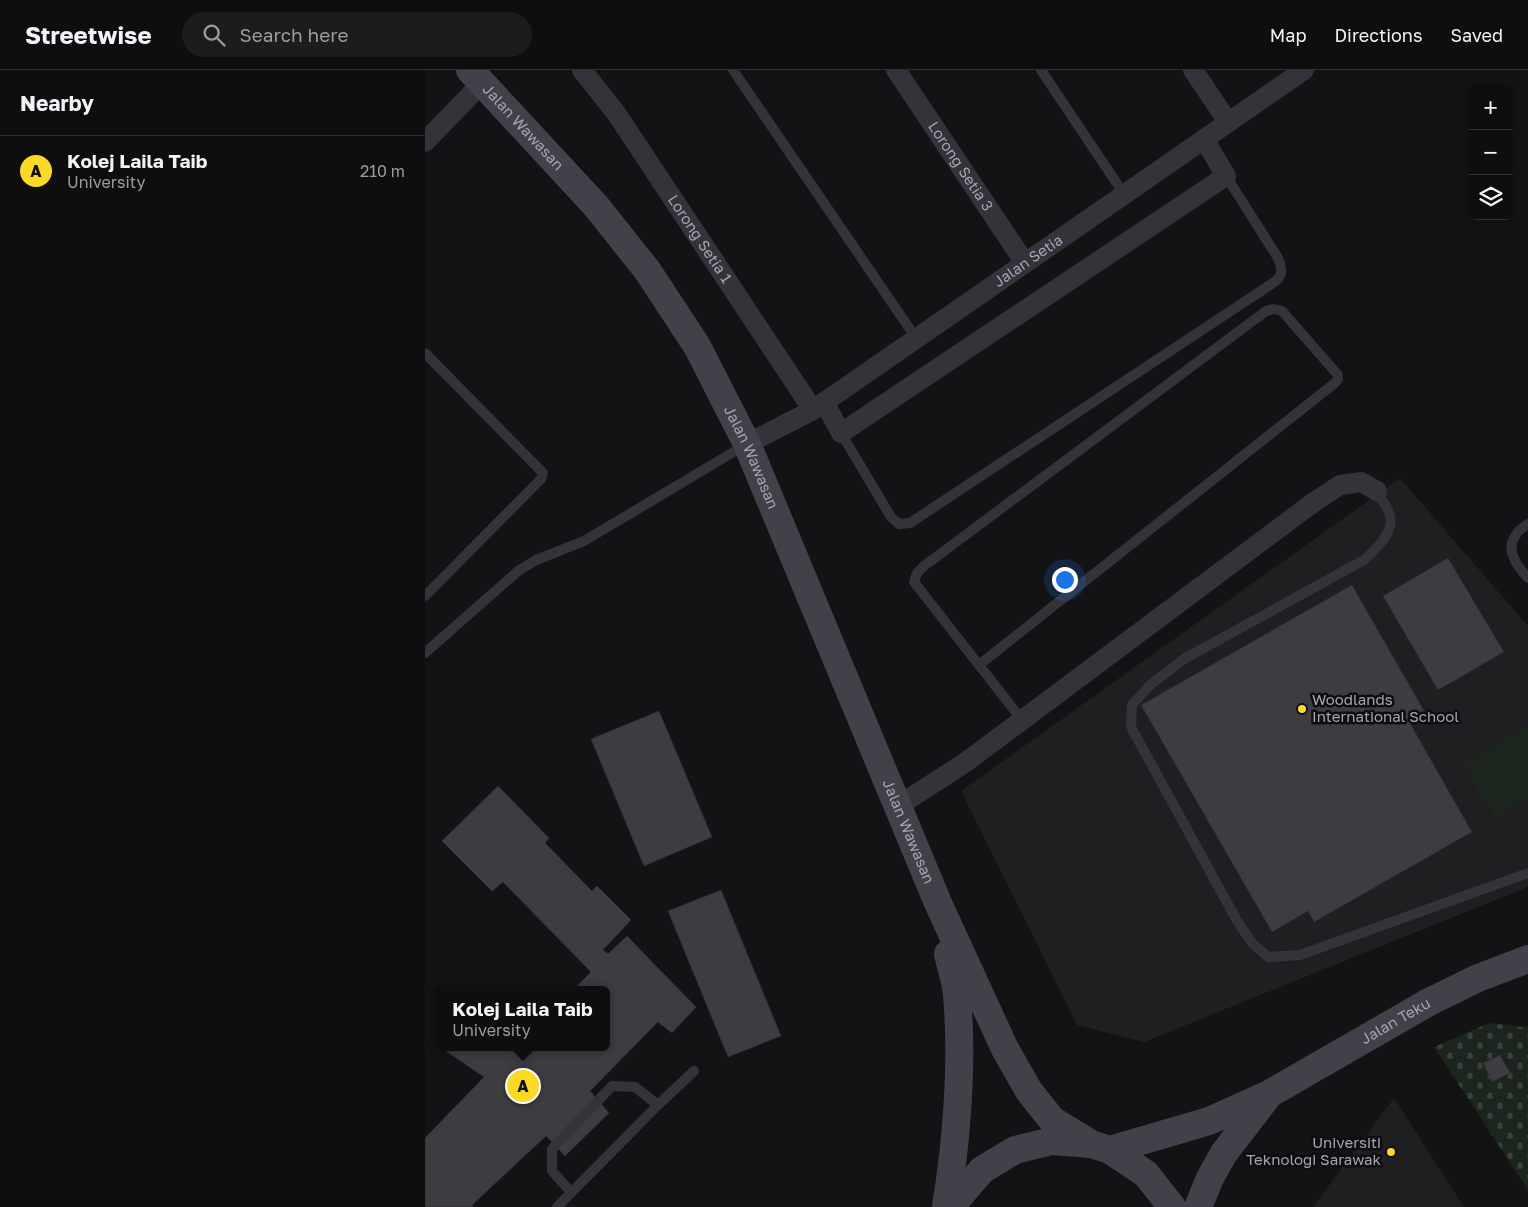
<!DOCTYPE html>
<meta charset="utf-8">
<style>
:root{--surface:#0e0e0f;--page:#1c1c1d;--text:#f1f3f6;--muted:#9b9c9e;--line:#2e2e2f;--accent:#fcd923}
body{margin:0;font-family:"Golos Text",sans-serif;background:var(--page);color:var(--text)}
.controls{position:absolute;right:15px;top:15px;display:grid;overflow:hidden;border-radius:8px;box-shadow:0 2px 12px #0003}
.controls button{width:45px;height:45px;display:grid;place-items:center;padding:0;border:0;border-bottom:1px solid var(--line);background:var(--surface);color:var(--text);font:25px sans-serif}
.you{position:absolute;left:639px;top:509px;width:18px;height:18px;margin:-12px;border:4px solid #fff;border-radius:50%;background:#1a73e8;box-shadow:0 0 0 8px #1a73e833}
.badge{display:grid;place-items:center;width:32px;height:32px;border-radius:50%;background:var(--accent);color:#111;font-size:16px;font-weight:700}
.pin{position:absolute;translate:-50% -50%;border:2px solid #fff;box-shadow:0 1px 5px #0006}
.popup{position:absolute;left:10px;top:916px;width:175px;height:65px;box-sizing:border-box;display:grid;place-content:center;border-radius:8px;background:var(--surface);filter:drop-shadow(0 1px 4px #0005);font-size:16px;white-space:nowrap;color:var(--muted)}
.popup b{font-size:19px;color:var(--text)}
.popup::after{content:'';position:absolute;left:50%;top:100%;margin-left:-10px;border:10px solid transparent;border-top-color:var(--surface)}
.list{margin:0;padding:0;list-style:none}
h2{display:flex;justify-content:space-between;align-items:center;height:65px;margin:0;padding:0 20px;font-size:21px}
h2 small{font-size:16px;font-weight:400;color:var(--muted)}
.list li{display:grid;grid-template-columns:32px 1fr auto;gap:15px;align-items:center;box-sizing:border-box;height:70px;padding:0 20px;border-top:1px solid var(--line)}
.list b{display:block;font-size:19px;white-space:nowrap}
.list p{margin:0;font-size:16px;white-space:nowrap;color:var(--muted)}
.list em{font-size:16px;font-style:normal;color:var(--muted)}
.icon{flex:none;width:28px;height:28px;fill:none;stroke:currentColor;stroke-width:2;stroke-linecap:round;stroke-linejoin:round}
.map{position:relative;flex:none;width:1103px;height:1137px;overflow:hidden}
header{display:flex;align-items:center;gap:30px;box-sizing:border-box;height:70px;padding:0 25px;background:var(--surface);border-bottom:1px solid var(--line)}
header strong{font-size:24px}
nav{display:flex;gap:28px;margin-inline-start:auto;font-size:18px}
.search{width:350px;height:45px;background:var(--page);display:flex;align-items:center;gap:12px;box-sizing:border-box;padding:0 18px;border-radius:28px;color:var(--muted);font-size:19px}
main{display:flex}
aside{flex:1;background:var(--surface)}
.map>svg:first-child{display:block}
</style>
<header>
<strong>Streetwise</strong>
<div class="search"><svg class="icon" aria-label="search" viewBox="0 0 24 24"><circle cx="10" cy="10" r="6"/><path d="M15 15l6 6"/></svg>Search here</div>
<nav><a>Map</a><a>Directions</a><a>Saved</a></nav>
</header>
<main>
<aside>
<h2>Nearby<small></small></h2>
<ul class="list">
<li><span class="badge">A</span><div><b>Kolej Laila Taib</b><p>University</p></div><em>210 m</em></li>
</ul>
</aside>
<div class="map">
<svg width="1103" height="1137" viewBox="0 0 1103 1137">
<defs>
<pattern id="cemetery-stones" width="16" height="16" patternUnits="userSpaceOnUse" patternTransform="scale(1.25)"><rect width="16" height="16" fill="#1c241e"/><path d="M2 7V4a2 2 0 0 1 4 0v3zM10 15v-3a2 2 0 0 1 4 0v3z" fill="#3a413c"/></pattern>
</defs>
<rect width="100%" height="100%" fill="#131214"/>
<g fill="#1f1e21">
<polygon points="975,408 1103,556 1103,817 719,972 652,955 536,721"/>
<polygon points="969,1028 1039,1137 888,1137"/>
</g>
<polygon fill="#1c241e" points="1103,655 1103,729 1070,749 1037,695"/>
<polygon fill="url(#cemetery-stones)" points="1064,953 1099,957 1103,956 1103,1120 1009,977"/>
<g fill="#3c3c41" stroke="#2d2c30">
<polygon points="1023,488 1079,582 1013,620 958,526"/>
<polygon points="927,515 1002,646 986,655 1047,762 889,852 883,841 847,862 716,635"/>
<polygon points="234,641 287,767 219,796 166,669"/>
<polygon points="73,716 124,768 120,773 167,821 172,816 206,850 178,880 183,884 202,866 271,937 247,963 233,952 165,1021 184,1043 140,1086 121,1066 47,1135 49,1137 0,1137 0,1068 59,1007 18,979 20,977 182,977 182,920 148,920 166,902 78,812 67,821 17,771"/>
<polygon points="296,820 356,966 303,987 243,841"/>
<polygon points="1075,985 1085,1003 1067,1012 1058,993"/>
</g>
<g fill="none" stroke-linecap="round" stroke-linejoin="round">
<g stroke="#333339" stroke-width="10">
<polyline points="308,0 491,268"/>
<polyline points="616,0 699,124"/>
<polygon points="849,239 857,241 913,305 913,309 910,313 554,595 489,512 492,503 499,496 841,241"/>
<polyline points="0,283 118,403 116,409 0,526"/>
<path d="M416,363L466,447L474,454L485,453L848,213C859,206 857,199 853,188L801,106"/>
<path d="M952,421C955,428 964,439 965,446C969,463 950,480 939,490L759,589L725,615L707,635L706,657L811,849L827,873L843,887L875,885L1103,803"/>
<path d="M1103,454C1099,457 1093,460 1091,465C1079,480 1093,497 1103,508"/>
<polyline points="0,583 93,501 111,490 159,471 322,374"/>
<polyline points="554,595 597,650"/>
<polyline points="146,1122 127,1101 127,1079 187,1016 210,1017 233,1035"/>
<polyline points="132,1137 233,1035 269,1001"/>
</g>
<g stroke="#333339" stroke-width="20">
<path id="s1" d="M157,0L191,43L388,340"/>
<path id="s2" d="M471,0L600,193"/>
<polyline points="768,0 803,52"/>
<polyline points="0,72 57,13"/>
<polyline points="399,332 416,363 801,106 779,69"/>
<path id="s3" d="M322,374L388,340L879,0"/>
<polyline points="473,736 541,692 889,432 915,415 936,412 952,421"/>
</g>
<g stroke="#414249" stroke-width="28">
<path id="s4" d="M45,0L171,136L222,200L272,276L322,374L513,833L580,979L604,1021L627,1050L666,1074"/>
<path id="s5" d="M685,1080L784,1051L844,1024L1004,932L1053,908L1103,889"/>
<path d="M521,1137C532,1067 538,995 532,925C531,911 526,897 523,884"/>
<polyline points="528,1137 532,1129 557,1100 590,1080 627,1071 666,1074 685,1080 721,1104 747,1137"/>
<polyline points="773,1137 785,1108 799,1083 843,1026"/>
</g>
</g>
<g fill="#fcd923" stroke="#0e0d0f" stroke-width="2">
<circle cx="877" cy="639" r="5"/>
<circle cx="966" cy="1082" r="5"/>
</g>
<g text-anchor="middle" stroke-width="5" stroke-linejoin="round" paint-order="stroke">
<g font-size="15" fill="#a3a5b5" stroke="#0e0d0f">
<text dy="5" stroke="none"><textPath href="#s4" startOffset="78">Jalan Wawasan</textPath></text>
<text dy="5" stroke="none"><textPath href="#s2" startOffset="116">Lorong Setia 3</textPath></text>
<text dy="5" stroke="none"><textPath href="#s1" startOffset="206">Lorong Setia 1</textPath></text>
<text dy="5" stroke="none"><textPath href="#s3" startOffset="336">Jalan Setia</textPath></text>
<text dy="5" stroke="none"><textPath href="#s4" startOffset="482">Jalan Wawasan</textPath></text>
<text dy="5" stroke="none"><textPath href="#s4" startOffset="888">Jalan Wawasan</textPath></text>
<text dy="5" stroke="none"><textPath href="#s5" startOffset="315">Jalan Teku</textPath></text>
</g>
<g font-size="15" fill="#a3a5b5" stroke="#0e0d0f" text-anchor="start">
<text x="887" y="635">Woodlands<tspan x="887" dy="17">International School</tspan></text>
<text x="956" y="1078" text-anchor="end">Universiti<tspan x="956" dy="17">Teknologi Sarawak</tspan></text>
</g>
</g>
</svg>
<div class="controls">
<button>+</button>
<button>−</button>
<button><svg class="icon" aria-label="layers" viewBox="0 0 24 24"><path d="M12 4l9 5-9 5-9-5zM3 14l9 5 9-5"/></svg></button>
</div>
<div class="you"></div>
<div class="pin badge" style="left:98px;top:1016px">A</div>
<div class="popup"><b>Kolej Laila Taib</b>University</div>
</div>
</main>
